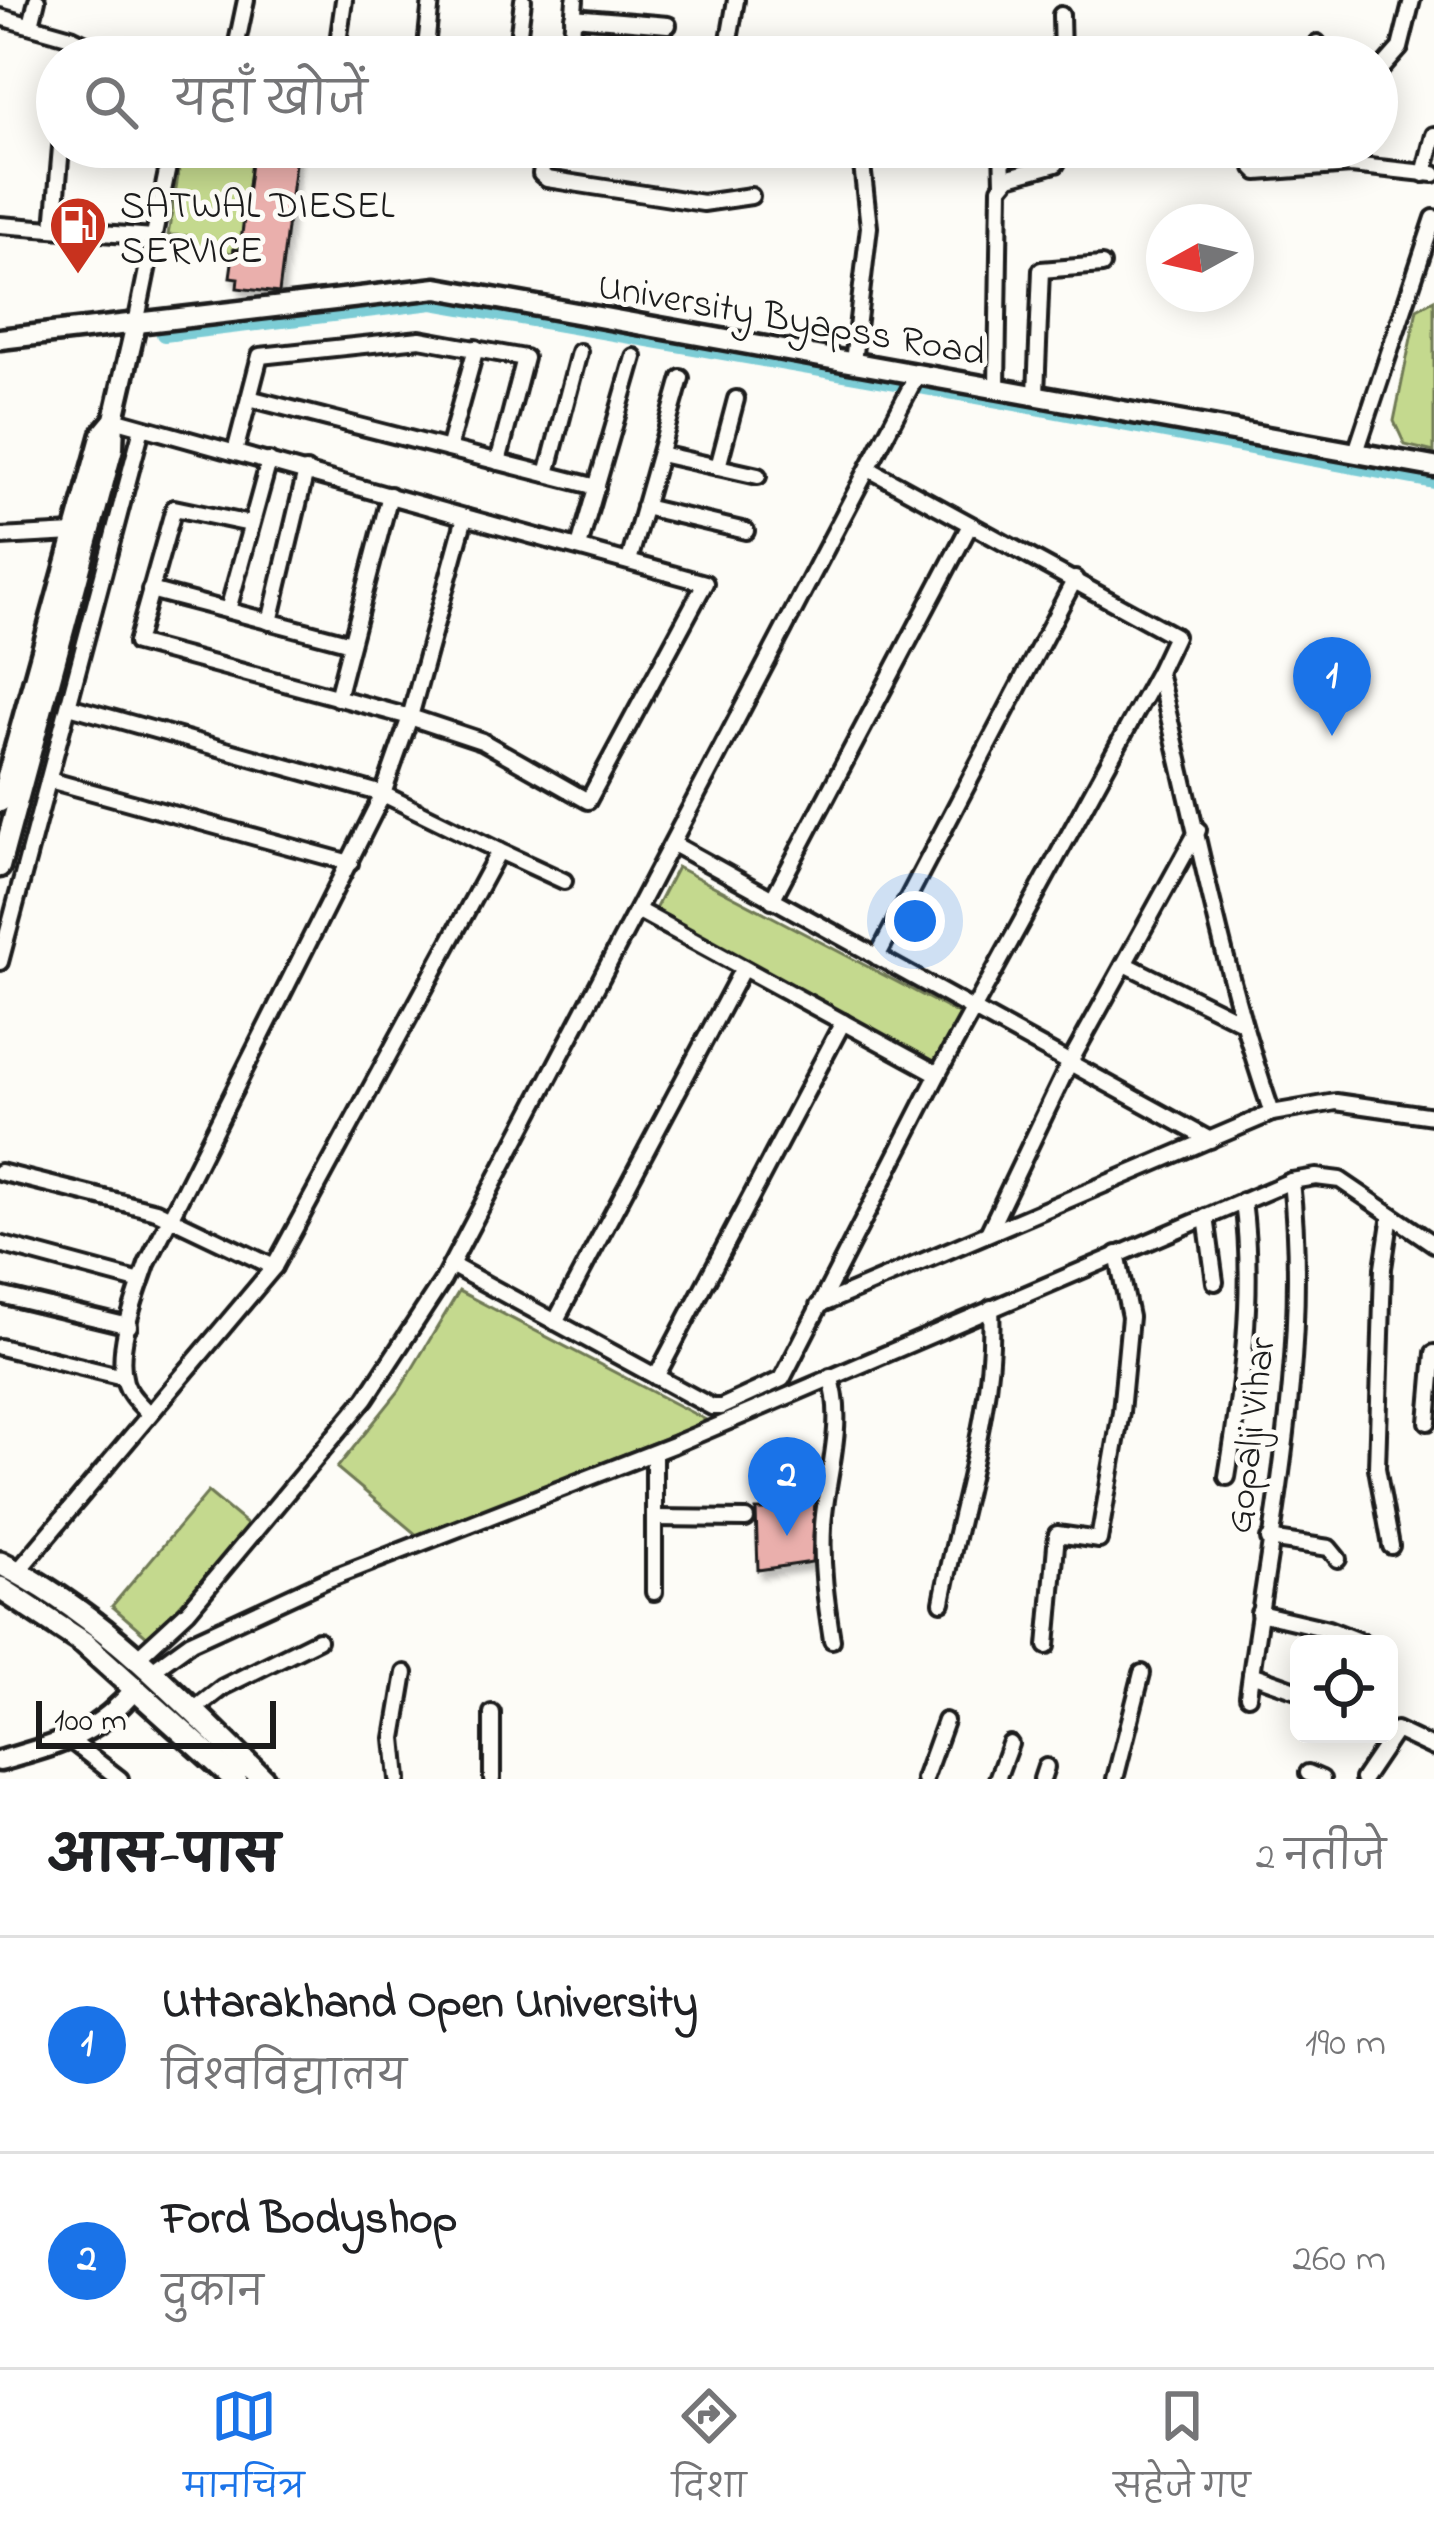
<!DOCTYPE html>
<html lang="hi">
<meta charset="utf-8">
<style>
:root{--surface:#fff;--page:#f6f6f6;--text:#202124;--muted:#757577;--line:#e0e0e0;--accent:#1a73e8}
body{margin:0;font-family:"Indie Flower","Playpen Sans Deva",sans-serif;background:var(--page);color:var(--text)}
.controls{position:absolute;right:36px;bottom:36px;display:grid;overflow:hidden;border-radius:18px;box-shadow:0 6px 30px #0003}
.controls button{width:108px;height:108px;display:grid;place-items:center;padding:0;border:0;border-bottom:3px solid var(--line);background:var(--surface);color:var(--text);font:60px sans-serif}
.compass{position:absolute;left:1146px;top:204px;width:108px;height:108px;border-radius:50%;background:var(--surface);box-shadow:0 6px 30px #0003;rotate:262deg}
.scale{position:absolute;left:36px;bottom:30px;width:240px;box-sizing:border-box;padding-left:12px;border:6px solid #1c1c1c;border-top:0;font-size:33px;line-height:42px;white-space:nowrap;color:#1c1c1c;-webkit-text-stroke:9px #fdfcf7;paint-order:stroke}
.you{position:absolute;left:915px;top:921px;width:42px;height:42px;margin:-30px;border:9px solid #fff;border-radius:50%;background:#1a73e8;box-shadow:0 0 0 18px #1a73e833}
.badge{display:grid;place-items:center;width:78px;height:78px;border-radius:50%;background:var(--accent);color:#fff;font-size:39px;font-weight:700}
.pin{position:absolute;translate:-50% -99px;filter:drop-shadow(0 3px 6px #0008)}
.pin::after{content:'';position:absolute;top:63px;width:42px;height:36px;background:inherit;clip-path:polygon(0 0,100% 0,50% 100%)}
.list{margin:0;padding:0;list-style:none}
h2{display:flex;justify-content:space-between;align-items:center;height:156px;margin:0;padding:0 48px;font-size:51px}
h2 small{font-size:39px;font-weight:400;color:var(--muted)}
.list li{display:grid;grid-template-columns:78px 1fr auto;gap:36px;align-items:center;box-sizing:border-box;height:216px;padding:0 48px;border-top:3px solid var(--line)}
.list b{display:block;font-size:45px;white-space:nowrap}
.list p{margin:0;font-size:39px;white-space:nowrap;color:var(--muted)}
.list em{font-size:39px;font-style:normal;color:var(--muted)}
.icon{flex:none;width:66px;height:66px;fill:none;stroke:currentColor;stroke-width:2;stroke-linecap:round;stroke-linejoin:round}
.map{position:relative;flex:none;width:1434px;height:1779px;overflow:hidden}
.search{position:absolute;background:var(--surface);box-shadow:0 6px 30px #0003;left:36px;right:36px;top:36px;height:132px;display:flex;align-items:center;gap:30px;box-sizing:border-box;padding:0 42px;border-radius:66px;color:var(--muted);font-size:45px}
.sheet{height:588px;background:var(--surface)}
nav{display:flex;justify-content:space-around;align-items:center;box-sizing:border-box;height:168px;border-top:3px solid var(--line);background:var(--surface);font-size:33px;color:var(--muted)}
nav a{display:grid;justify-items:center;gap:6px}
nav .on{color:var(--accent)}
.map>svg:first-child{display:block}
</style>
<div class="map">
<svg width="1434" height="1779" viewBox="0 0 1434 1779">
<defs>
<filter id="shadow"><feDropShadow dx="4" dy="7" stdDeviation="3" flood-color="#0004"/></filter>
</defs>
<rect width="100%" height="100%" fill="#fdfcf7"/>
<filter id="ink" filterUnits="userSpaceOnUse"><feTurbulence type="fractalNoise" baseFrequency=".00833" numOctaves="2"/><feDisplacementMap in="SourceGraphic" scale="24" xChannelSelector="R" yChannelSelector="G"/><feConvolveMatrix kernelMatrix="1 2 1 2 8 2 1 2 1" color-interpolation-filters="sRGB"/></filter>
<g filter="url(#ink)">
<g fill="#c4d98e" stroke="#707a55" stroke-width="3">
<polygon points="183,147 253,147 240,250 234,249 233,253 186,246 187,236 168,235"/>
<polygon points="1434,300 1434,452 1405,445 1394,421 1417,309"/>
<polygon points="677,867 962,1016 937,1064 652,915"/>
<polygon points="459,1291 708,1421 418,1536 337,1468 399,1391"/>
<polygon points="208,1492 249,1526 150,1639 112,1606"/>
</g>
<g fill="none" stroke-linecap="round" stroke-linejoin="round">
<polyline stroke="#7bccd5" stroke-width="16" points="164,334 433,302 972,395 1434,481"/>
</g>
<g fill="#eaafac" stroke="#1c1c1c" stroke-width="3" filter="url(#shadow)">
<polygon points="253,147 297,147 279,293 237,288 238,278 230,277 234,249 240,250"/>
<polygon points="777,1498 815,1498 812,1562 758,1570 756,1510 776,1510"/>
</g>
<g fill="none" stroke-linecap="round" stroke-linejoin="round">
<defs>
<g id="street">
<polyline points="1061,15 1062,57"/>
<polyline points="0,17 71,37 112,57"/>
<polyline points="573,17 668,25"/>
<polyline points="31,25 37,0"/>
<polyline points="234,57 246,0"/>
<polyline points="336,57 344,0"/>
<polyline points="425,57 431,0"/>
<polyline points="516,57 523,0"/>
<polyline points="570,57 575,0"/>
<polyline points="726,57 736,0"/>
<polyline points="1155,57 1157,48 1162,47 1248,57"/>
<polyline points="1316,57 1317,43"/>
<polyline points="1377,74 1400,48 1412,0"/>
<polyline points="545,147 541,174 547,179 703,203 751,196"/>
<polyline points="1002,147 1003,183"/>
<polyline points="1254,147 1254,168 1258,172 1351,165 1434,174"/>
<polyline points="1149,159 1150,147"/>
<polyline points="1351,165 1354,147"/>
<polyline points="1307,168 1308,147"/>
<polyline points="1424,174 1434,135"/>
<polyline points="0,225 153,237"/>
<polyline points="54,228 61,147"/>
<polyline points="136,324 172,147"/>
<polyline points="853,362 869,227 860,147"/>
<polyline points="997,387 1000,188 1009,177 1056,164 1065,147"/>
<polyline points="1036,394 1041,270 1102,265"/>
<polyline points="249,398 597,487"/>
<path d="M114,419L465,517L410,717L383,794L147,1264C136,1297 115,1348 125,1382C129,1395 140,1404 149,1414"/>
<polyline points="448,449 476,348"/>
<polyline points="235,452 260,356 420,339 525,358 498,462"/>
<polyline points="1356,452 1434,218"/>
<polyline points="660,454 758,476"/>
<polyline points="718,467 736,399"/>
<polyline points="547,474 579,352"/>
<polyline points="644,507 746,531"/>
<polyline points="250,524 174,508 136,643 410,717 482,741 588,801 705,583 465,517"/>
<polyline points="0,537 74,533"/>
<polyline points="579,547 634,357"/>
<polyline points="629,561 681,378"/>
<polyline points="150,590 351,643"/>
<polyline points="228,610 269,461"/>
<polyline points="270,622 306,471"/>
<path d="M1158,672C1195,819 1222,970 1272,1113"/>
<polyline points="337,698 390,495"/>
<polyline points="49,780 350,863"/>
<polyline points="673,844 1210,1140"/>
<polyline points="499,851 564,881"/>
<polyline points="772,900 970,525"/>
<polyline points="639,911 938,1074"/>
<polyline points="877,957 1075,579"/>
<polyline points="0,962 142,428"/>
<polyline points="1125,964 1240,1021"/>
<polyline points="0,1172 156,1211 274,1267"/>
<polyline points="1391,1215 1383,1268 1377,1468 1391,1546"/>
<polyline points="1206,1217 1215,1282"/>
<polyline points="989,1231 1069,1064 1198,830"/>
<polyline points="0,1244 141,1282"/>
<polyline points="451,1265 712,1407 721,1407 782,1379 938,1074 1158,672 1175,636 869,469"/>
<polyline points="0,1295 129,1326"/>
<polyline points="818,1306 1272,1113 1336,1102 1433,1116"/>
<polyline points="555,1322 743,968"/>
<polyline points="0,1347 123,1377"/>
<polyline points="656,1377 843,1022"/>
<path d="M830,1377C847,1422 825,1481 823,1527C821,1565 826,1602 832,1640"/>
<polyline points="1428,1422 1434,1353"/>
<polyline points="654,1453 654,1592"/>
<path d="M1227,1477C1242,1386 1255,1293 1243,1201"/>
<polyline points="655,1518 746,1519"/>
<polyline points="1269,1539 1329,1548 1338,1559"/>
<polyline points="18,1571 274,1267 499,851 383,794 69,706"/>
<path d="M942,1602C960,1506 996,1404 991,1308"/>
<polyline points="1259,1613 1328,1629 1364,1643"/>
<polyline points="1047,1646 1057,1534 1099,1540 1121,1412 1130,1317 1117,1254"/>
<polyline points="137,1658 188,1611 366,1398 443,1280 918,373"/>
<polyline points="151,1671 191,1642 326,1580 673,1445 1291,1181 1316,1177 1340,1180 1434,1244"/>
<polyline points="1251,1674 1299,1691"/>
<path d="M1248,1696C1271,1526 1310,1353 1291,1181"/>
<polyline points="192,1711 223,1687 318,1640"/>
<polyline points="70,1740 120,1779"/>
<polyline points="1308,1773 1322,1779"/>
<polyline points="398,1779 394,1738 405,1673"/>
<polyline points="492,1779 492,1713"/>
<polyline points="924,1779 945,1721"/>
<polyline points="997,1779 1010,1744"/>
<polyline points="1042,1779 1046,1767"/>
<polyline points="1115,1779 1142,1673"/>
<polyline points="1363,1779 1396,1730 1434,1748"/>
</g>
<g id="secondary">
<polyline points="0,339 437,288 1434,467"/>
<polyline points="0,802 102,434 112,422"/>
<polyline points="0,867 113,448 114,419 136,324"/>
<path d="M0,1761C57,1744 95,1737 135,1689"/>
</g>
<g id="primary">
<path d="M0,1563C103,1614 181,1700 263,1779"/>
<polyline points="0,1588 84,1643 235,1779"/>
</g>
</defs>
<use href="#street" stroke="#1c1c1c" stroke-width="22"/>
<use href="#secondary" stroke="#1c1c1c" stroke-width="27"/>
<use href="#primary" stroke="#1c1c1c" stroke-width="30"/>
<use href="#street" stroke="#fdfcf7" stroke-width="14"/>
<use href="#secondary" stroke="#fdfcf7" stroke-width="18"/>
<use href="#primary" stroke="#fdfcf7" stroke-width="21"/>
</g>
</g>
<defs>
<symbol id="fuel-pin" viewBox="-11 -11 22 30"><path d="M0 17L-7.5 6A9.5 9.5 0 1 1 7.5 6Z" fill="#c8321e" stroke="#fdfcf7"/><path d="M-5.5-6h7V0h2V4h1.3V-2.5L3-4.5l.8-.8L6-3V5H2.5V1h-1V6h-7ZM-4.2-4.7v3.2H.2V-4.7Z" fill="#fff"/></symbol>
</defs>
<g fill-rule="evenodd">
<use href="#fuel-pin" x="45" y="192" width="66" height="90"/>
</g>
<g text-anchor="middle" stroke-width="10" stroke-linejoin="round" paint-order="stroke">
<g font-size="39" fill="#1c1c1c" stroke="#fdfcf7" text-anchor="start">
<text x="120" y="217">SATWAL DIESEL<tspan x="120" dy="45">SERVICE</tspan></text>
</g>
<g font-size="39" fill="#1c1c1c" stroke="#fdfcf7">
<text transform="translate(792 317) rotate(10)" y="14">University Byapss Road</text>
<text transform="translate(1248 1435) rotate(-83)" y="14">Gopalji Vihar</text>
</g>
</g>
</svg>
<div class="controls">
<button><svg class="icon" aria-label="locate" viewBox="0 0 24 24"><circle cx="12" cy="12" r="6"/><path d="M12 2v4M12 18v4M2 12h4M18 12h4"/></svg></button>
</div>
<svg class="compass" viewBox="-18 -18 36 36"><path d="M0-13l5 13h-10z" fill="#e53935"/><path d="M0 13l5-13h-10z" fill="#757577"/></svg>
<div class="scale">100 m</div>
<div class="you"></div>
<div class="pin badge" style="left:1332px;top:736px">1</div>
<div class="pin badge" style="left:787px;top:1536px">2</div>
<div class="search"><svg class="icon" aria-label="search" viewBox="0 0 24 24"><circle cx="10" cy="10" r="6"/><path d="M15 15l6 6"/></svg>यहाँ खोजें</div>
</div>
<section class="sheet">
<h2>आस-पास<small>2 नतीजे</small></h2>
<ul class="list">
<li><span class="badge">1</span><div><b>Uttarakhand Open University</b><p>विश्वविद्यालय</p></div><em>190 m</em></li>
<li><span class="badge">2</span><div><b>Ford Bodyshop</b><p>दुकान</p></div><em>260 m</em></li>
</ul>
</section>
<nav>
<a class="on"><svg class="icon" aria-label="map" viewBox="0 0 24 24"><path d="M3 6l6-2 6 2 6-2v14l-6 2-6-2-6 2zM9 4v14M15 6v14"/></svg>मानचित्र</a>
<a><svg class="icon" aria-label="directions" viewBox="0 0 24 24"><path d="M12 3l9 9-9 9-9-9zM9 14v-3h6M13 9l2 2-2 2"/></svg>दिशा</a>
<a><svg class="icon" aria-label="saved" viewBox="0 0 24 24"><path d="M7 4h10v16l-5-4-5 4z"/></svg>सहेजे गए</a>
</nav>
